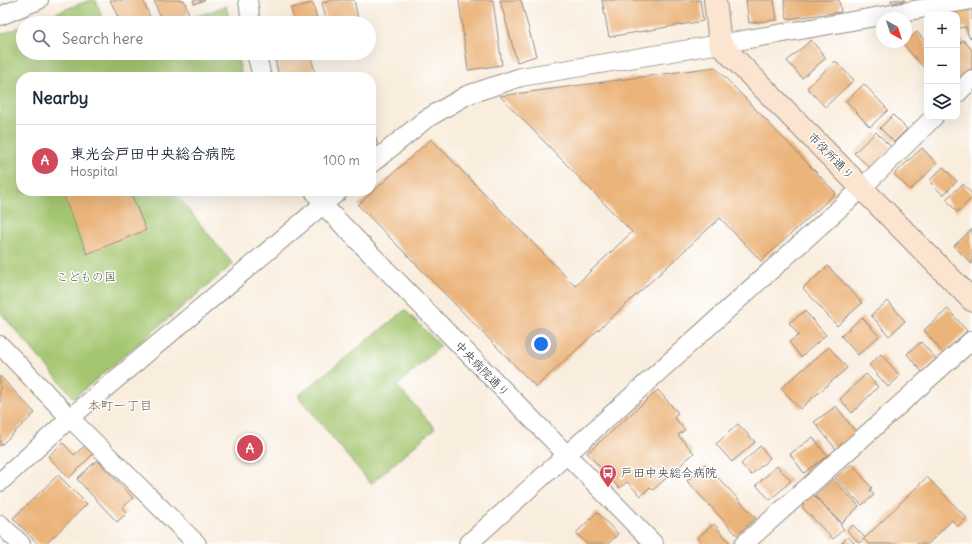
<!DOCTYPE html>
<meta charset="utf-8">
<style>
:root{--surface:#fff;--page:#f2f2f3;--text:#1f2937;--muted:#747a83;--line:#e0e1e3;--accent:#d1495b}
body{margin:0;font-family:Delius,"Klee One",sans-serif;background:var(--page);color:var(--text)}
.controls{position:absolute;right:12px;top:12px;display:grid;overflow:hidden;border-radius:8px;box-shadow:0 4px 16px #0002}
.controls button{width:36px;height:36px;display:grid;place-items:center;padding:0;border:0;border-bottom:1px solid var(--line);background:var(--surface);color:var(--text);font:20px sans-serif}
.compass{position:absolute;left:876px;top:12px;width:36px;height:36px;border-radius:50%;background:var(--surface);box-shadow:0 4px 16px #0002;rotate:141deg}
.you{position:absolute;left:541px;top:344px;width:14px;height:14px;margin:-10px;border:3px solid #fff;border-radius:50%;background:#1a73e8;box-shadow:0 0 0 6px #1a73e833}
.badge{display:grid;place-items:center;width:26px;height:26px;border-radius:50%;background:var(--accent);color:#fff;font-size:13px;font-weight:700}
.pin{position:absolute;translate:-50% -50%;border:2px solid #fff;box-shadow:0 1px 4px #0006}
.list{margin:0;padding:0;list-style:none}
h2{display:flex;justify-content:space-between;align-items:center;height:52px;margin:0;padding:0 16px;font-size:17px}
h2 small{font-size:13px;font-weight:400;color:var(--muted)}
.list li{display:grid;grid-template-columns:26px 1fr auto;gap:12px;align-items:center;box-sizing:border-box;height:72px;padding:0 16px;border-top:1px solid var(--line)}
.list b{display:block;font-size:15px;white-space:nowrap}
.list p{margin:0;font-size:13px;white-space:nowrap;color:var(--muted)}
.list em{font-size:13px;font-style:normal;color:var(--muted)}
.icon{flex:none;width:22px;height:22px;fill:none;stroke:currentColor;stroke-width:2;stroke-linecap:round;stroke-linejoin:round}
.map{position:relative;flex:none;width:972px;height:544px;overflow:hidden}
.search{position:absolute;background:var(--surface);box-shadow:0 4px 16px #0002;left:16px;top:16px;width:360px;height:44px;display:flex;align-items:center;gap:10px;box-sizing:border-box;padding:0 14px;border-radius:22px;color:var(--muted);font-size:15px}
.panel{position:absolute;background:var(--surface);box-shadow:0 4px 16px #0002;left:16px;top:72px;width:360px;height:124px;border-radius:16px}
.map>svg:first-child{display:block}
</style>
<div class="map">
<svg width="972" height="544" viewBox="0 0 972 544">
<rect width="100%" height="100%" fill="#fff"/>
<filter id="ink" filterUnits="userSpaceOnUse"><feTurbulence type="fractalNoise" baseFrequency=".025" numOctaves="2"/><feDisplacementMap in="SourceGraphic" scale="8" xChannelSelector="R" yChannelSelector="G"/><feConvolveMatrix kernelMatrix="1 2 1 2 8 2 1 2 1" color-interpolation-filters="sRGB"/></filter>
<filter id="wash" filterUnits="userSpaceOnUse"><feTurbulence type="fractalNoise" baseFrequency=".012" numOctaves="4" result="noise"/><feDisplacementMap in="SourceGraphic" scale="16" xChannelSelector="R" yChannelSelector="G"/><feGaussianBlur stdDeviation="0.9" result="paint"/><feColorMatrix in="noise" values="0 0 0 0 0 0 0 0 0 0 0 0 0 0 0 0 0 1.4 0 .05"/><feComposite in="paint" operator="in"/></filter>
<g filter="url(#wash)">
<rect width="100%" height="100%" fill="#f9eddd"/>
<g fill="#a4c66f" stroke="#68784d">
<polygon points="90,0 96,0 104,23 30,23"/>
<polygon points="226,6 230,23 178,23"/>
<polygon points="23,26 23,53 237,53 242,77 21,77 21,191 173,191 233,264 74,398 0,312 0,35"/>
<polygon points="405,310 441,346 397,386 435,428 371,484 298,396"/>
</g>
<g id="blocks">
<g fill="#ebb47a">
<polygon points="110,0 143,0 150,17 137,23 121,23"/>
<polygon points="154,0 184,0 189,14 162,23"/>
<polygon points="193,0 205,0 194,4"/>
<polygon points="333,0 354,0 359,23 327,23 322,3"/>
<polygon points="459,0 493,0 502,65 468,70"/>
<polygon points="500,0 521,0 536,56 517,62"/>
<polygon points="602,0 700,0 703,21 609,37"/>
<polygon points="746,0 774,0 777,20 749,23"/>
<polygon points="784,0 839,0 841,12 787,19"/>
<polygon points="891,0 905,0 905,1 892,3"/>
<polygon points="313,3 318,23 294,23 291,8"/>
<polygon points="972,8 972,38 969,37 966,27 957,28 957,15 948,15 948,13"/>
<polygon points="917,32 927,43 927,64 923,67 903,44"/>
<polygon points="811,40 826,58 802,78 787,61"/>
<polygon points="963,40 972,50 972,68 957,82 957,46"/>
<polygon points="284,53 310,53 316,77 279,77 274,55"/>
<polygon points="835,61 854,80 825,107 807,88"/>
<polygon points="715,67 836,193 761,261 720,218 536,387 358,205 431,139 575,286 632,232 500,96"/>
<polygon points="864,84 888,110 870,127 846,101"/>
<polygon points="893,115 907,129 894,142 880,128"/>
<polygon points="371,125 379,148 371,151"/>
<polygon points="876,132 892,148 871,169 854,153"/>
<polygon points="922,148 937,164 910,190 894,174"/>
<polygon points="943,167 957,181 943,195 929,181"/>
<polygon points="963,184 972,194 972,198 957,212 946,199"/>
<polygon points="78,191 130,191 146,230 87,254 64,197"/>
<polygon points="972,229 972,264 954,246"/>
<polygon points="828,266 862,303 837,326 803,288"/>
<polygon points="888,301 905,321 889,336 871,315"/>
<polygon points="948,309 967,331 943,353 924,330"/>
<polygon points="805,311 826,335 801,357 789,342 799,335 789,323"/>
<polygon points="862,317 879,336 858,355 841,336"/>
<polygon points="921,342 936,359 922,372 907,354"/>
<polygon points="829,347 847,368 800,409 781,388"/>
<polygon points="881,354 900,376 888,387 869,365"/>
<polygon points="866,374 878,387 852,413 840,399"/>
<polygon points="0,376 35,413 0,446"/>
<polygon points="658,390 678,413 674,417 685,430 678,435 694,453 653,490 650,487 641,496 627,482 619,488 587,453"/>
<polygon points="836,406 856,432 836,449 814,422"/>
<polygon points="738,424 755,442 732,462 716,444"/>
<polygon points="813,437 827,456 804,473 790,454"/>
<polygon points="63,443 74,455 87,444 95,452 69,478 48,456"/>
<polygon points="760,446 770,458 751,475 741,464"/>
<polygon points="97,460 133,498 122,508 127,513 117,522 77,479"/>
<polygon points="705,464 756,518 737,535 687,481"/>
<polygon points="852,464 872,488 870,490 874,495 862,505 835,478"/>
<polygon points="777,466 791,481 770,500 756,485"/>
<polygon points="58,475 87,504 46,544 38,544 13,518"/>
<polygon points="927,477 967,518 958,526 952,520 928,544 869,544 864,539 859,543 847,530 853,525 865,538"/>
<polygon points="833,479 859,506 842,523 815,496"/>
<polygon points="812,494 841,524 840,525 844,529 833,539 802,507 804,505 802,503"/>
<polygon points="597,512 618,534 608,544 587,544 576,533"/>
<polygon points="714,524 730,543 728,544 702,544 697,538"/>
<polygon points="848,537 855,544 841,544"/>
</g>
</g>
</g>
<g filter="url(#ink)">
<use href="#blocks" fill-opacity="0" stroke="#928c84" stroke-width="1"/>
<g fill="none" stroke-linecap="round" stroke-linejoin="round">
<defs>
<g id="street">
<polyline points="248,0 251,23"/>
<polyline points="0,16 39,0"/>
<polyline points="256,53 262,77"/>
<polyline points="957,94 972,79"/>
<polyline points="371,164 426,119 467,95 521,77 720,44 972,0"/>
<polyline points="314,191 323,205 654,544"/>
<polyline points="0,345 70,418 197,544"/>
<polyline points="0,482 70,418 339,191"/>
<polyline points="0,524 21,544"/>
<polyline points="468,544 862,188 934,117"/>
<polyline points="744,544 972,340"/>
</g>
<polyline id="secondary" points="715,0 720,44 972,300"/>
</defs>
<use href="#street" stroke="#928c84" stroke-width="20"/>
<use href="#secondary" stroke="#928c84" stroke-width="24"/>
<use href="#street" stroke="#fff" stroke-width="18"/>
<use href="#secondary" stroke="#fce5d0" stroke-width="22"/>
</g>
</g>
<defs>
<symbol id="bus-pin" viewBox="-11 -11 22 30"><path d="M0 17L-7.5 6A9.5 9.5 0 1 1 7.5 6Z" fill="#d1495b" stroke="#fff"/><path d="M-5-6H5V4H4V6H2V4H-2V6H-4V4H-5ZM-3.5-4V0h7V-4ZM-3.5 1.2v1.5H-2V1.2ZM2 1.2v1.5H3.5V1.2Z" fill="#fff"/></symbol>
</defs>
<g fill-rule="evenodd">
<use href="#bus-pin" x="598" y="463" width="20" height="27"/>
</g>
<g text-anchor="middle" stroke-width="3" stroke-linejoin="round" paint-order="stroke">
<g font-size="12" fill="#2b2b2b" stroke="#fff">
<text transform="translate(831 156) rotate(46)" y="4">市役所通り</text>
<text transform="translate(482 369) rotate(46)" y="4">中央病院通り</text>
</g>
<g font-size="12" fill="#556143" stroke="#fff">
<text x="86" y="281">こどもの国</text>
</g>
<g font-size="12" fill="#2b2b2b" stroke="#fff" text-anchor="start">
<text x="621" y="477">戸田中央総合病院</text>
</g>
<g font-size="13" fill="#6e5b47" stroke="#fff">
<text x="120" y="410">本町一丁目</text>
</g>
</g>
</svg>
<div class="controls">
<button>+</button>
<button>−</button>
<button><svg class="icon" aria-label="layers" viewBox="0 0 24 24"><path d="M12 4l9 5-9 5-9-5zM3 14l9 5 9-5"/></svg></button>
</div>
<svg class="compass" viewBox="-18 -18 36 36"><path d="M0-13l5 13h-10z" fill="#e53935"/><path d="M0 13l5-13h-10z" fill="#747a83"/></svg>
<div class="you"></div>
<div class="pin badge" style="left:250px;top:448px">A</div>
<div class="search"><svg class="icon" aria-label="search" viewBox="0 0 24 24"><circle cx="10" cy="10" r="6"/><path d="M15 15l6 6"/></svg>Search here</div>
<section class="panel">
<h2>Nearby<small></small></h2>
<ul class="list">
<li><span class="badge">A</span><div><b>東光会戸田中央総合病院</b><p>Hospital</p></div><em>100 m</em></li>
</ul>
</section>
</div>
